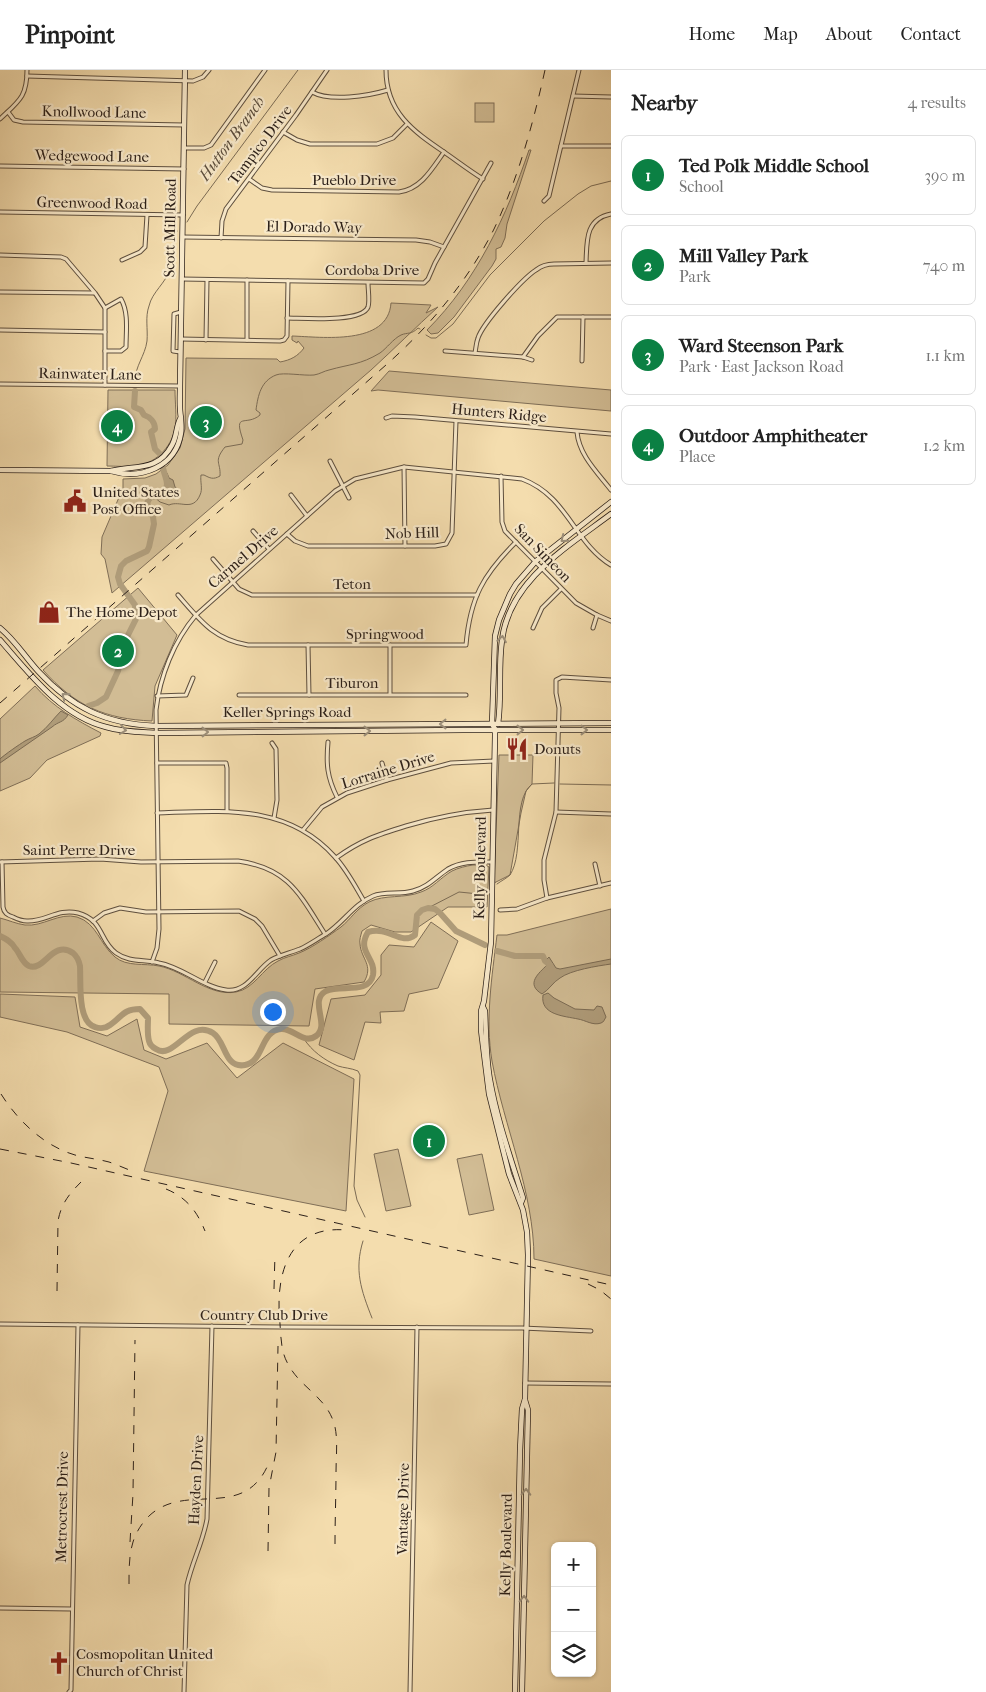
<!DOCTYPE html>
<meta charset="utf-8">
<style>
:root{--surface:#fff;--page:#f6f6f6;--text:#222;--muted:#767676;--line:#e0e0e0;--accent:#0b8043}
body{margin:0;font-family:"IM FELL French Canon",serif;background:var(--page);color:var(--text)}
.controls{position:absolute;right:15px;bottom:15px;display:grid;overflow:hidden;border-radius:8px;box-shadow:0 1px 4px #0004}
.controls button{width:45px;height:45px;display:grid;place-items:center;padding:0;border:0;border-bottom:1px solid var(--line);background:var(--surface);color:var(--text);font:25px sans-serif}
.you{position:absolute;left:272px;top:941px;width:18px;height:18px;margin:-12px;border:4px solid #fff;border-radius:50%;background:#1a73e8;box-shadow:0 0 0 8px #1a73e833}
.badge{display:grid;place-items:center;width:32px;height:32px;border-radius:50%;background:var(--accent);color:#fff;font-size:16px;font-weight:700}
.pin{position:absolute;translate:-50% -50%;border:2px solid #fff;box-shadow:0 1px 5px #0006}
.list{margin:0;padding:0;list-style:none}
h2{display:flex;justify-content:space-between;align-items:center;height:65px;margin:0;padding:0 20px;font-size:21px}
h2 small{font-size:16px;font-weight:400;color:var(--muted)}
.list li{display:grid;grid-template-columns:32px 1fr auto;gap:15px;align-items:center;box-sizing:border-box;height:80px;margin:0 10px 10px;padding:0 10px;border:1px solid var(--line);border-radius:8px}
.list b{display:block;font-size:19px;white-space:nowrap}
.list p{margin:0;font-size:16px;white-space:nowrap;color:var(--muted)}
.list em{font-size:16px;font-style:normal;color:var(--muted)}
.icon{flex:none;width:28px;height:28px;fill:none;stroke:currentColor;stroke-width:2;stroke-linecap:round;stroke-linejoin:round}
.map{position:relative;flex:none;width:611px;height:1622px;overflow:hidden}
header{display:flex;align-items:center;gap:30px;box-sizing:border-box;height:70px;padding:0 25px;background:var(--surface);border-bottom:1px solid var(--line)}
header strong{font-size:24px}
nav{display:flex;gap:28px;margin-inline-start:auto;font-size:18px}
main{display:flex}
aside{flex:1;background:var(--surface)}
.map>svg:first-child{display:block}
</style>
<header>
<strong>Pinpoint</strong>
<nav><a>Home</a><a>Map</a><a>About</a><a>Contact</a></nav>
</header>
<main>
<div class="map">
<svg width="611" height="1622" viewBox="0 0 611 1622">
<rect width="100%" height="100%" fill="#f4ddae"/>
<filter id="stains"><feTurbulence type="fractalNoise" baseFrequency=".004" numOctaves="4"/><feColorMatrix values="0 0 0 0 .2 0 0 0 0 .09 0 0 0 0 .02 0 0 0 .5 -.17"/></filter>
<radialGradient id="worn" r=".72"><stop offset=".6" stop-color="#630" stop-opacity="0"/><stop offset="1" stop-color="#630" stop-opacity=".3"/></radialGradient>
<g fill="#d2bd95" stroke="#7f6e57">
<rect x="475" y="33" width="19" height="19"/>
<path d="M529,80H531L507,154L505,168L501,177L496,179V189L492,196L454,247L438,263L431,264L427,260C477,210 507,145 529,80Z"/>
<path d="M391,233L431,235L426,243L438,237C416,257 394,279 371,300L112,523L105,489L101,484L102,467L123,418V409L145,408L156,404L168,395L180,378L185,359L186,288L277,289L280,292C291,290 298,286 304,278L298,271L297,273L292,270V266C322,267 388,276 391,233Z"/>
<polygon points="389,301 611,320 611,341 378,320 371,321"/>
<path d="M108,320H175C175,333 177,347 175,359C171,378 154,395 134,396C125,397 116,396 107,396Z"/>
<path d="M138,518L177,565L155,616L152,651C105,649 75,636 43,600Z"/>
<path d="M35,616C53,637 76,650 101,663L100,666L47,690L30,708L0,721V649Z"/>
<polygon points="499,685 533,685 532,714 526,721 521,743 510,805 494,813"/>
<path d="M473,795H486L489,797L487,837H448L411,862H395L371,855L362,861C361,865 359,870 360,874C361,889 374,895 364,912L315,919L309,956L169,954V924L0,922V848C8,850 17,854 25,855C43,857 59,842 77,847C97,853 100,875 115,887C127,897 144,893 159,896C185,901 209,927 236,922C254,919 262,899 278,891C285,887 292,886 299,883C312,878 330,865 341,857C351,849 356,839 369,832C385,824 404,829 421,822C433,818 440,808 452,801C458,798 466,796 473,795Z"/>
<path d="M611,839V1206L534,1189C534,1122 504,1057 492,991C485,950 492,906 497,865H507Z"/>
<polygon points="431,852 458,871 438,918 409,924 404,941 380,942 381,953 365,952 354,990 319,975 331,929 365,925 381,905 381,885 389,875 414,877"/>
<polygon points="0,924 75,927 80,957 107,966 137,949 144,980 166,989 207,973 237,1008 283,973 354,1009 346,1141 144,1101 168,1021 159,997 67,962 0,947"/>
<polygon points="398,1079 411,1136 386,1141 374,1084"/>
<polygon points="482,1084 494,1140 469,1145 457,1089"/>
</g>
<g fill="#b09d7b" stroke="#7b6b54">
<polygon points="167,403 169,408 173,410 175,417 179,420 173,425 171,425 168,420 165,423 162,422 167,414 164,404"/>
<path d="M61,641L68,645C63,653 59,651 52,657C35,669 17,681 0,693V689C4,685 20,674 25,671C30,668 35,667 39,664C48,657 53,649 61,641Z"/>
<path d="M549,887L556,898L560,899L611,889V894C597,896 571,900 560,908C553,912 549,920 542,924C525,914 539,903 547,895L545,891Z"/>
<path d="M548,923L554,928L575,939L594,940L597,936L602,937L606,947C604,950 604,952 601,953C593,956 585,950 578,949C564,946 540,945 543,925Z"/>
</g>
<g fill="none" stroke-linecap="round" stroke-linejoin="round">
<g stroke="#7b6b54" stroke-width="1">
<polyline points="187,152 197,136 298,0"/>
<polyline points="426,265 431,268 436,268 453,254 490,205 544,151 578,124 591,116 611,111"/>
<path d="M135,311C135,296 145,286 147,271C148,259 145,247 149,236C152,222 166,213 170,199C174,185 170,177 177,161"/>
<path d="M153,426L160,432L169,435C180,430 193,442 200,425C203,419 200,412 201,405H204C210,408 213,410 220,406C221,392 213,392 225,377L242,374L243,370C233,341 246,357 260,345V343L256,340C258,325 261,311 276,305C283,302 304,306 314,305C320,304 324,301 329,300C350,294 360,295 380,283C387,278 393,269 401,265C408,262 411,265 418,258L420,259"/>
<polyline points="560,714 611,715"/>
<path d="M497,814C501,811 507,808 510,805C525,782 511,731 532,714L554,713"/>
<polyline points="428,838 459,822 479,824 487,820"/>
<path d="M304,969C312,981 324,990 338,996C344,998 351,998 358,1001L360,1005L354,1116L357,1130L365,1147"/>
<path d="M363,1171C354,1200 361,1220 372,1248"/>
</g>
<g stroke="#b09d7b" stroke-width="6">
<path d="M135,321L134,337L141,340L144,345C150,347 155,352 155,359L151,362L155,379L160,384"/>
<path d="M88,636L97,633L106,627L118,601L124,573L136,549L135,535L120,514L118,507L121,496L126,491L147,481L149,477L154,454L153,447L147,433C150,426 152,426 159,427C172,414 166,412 163,398"/>
<path d="M0,866C6,869 12,872 15,878C20,883 22,893 29,896C44,902 53,869 73,883C78,887 79,891 80,896C81,912 77,952 95,957C100,959 106,958 110,955C122,947 123,939 140,939L148,948C148,955 147,964 149,971C150,975 152,977 156,979C174,991 189,948 213,963C226,971 224,999 245,995C264,992 260,961 281,959C294,958 304,975 316,966C331,955 308,931 326,921C340,914 369,925 373,905C376,887 356,882 368,862C390,856 400,876 415,865L417,845L422,840L428,838L435,839L440,843L456,861L485,875"/>
<polyline points="497,881 515,886 543,886 545,891 550,895"/>
</g>
<defs>
<g id="street">
<path d="M386,0C386,42 413,61 444,82C457,91 470,101 483,109"/>
<polyline points="27,6 193,11 203,7 209,0"/>
<path d="M312,22C330,32 368,26 388,20"/>
<polyline points="573,26 611,27"/>
<polyline points="8,42 14,50 23,52 184,55"/>
<path d="M0,49C19,31 27,27 27,0"/>
<polyline points="283,62 297,70 310,74 377,74 393,68 407,54"/>
<polyline points="561,76 611,76"/>
<polyline points="185,78 204,78 211,75 265,0"/>
<polyline points="0,96 184,99"/>
<path d="M249,109L262,118L272,120L399,122C421,119 432,99 444,82"/>
<polyline points="544,131 549,126 579,0"/>
<polyline points="0,142 183,145"/>
<polyline points="183,167 416,170 430,172 444,177"/>
<polyline points="221,168 222,151 226,139 296,45 327,0"/>
<polyline points="0,185 61,187 66,189 95,223 105,238 105,315"/>
<polyline points="122,190 140,182 145,177 147,145"/>
<path d="M586,193C587,171 585,149 611,144"/>
<polyline points="182,209 424,213 428,209 435,193 491,93"/>
<polyline points="247,210 247,270"/>
<polyline points="0,222 94,223"/>
<path d="M287,248C302,248 362,253 368,237C370,231 368,220 368,213"/>
<polyline points="0,260 105,262"/>
<polyline points="181,269 280,271 284,270 287,266 288,211"/>
<polyline points="206,270 207,210"/>
<path d="M105,281H121L126,277C126,262 129,243 121,229L105,238"/>
<polyline points="445,281 523,287 532,290"/>
<polyline points="180,282 173,281 174,244 181,242"/>
<path d="M475,283C476,278 476,273 478,268C483,253 522,209 536,200C541,196 547,194 554,194L611,193"/>
<polyline points="523,287 538,266 557,247 611,247"/>
<polyline points="582,291 583,247"/>
<polyline points="0,314 180,316"/>
<polyline points="386,348 392,346 415,347 611,364"/>
<path d="M577,362C579,385 597,402 611,420"/>
<polyline points="330,391 349,428"/>
<polyline points="404,397 405,476"/>
<polyline points="501,406 502,452 505,461 576,533 597,545 611,551"/>
<polyline points="291,425 307,446"/>
<polyline points="253,461 269,479"/>
<polyline points="287,464 295,471 308,476 435,476 446,474 452,463 456,351"/>
<polyline points="213,489 239,519 252,525 477,525"/>
<path d="M178,525C200,550 213,569 248,575H466C470,528 483,505 516,472"/>
<polyline points="533,558 542,538 561,519"/>
<polyline points="593,558 597,545"/>
<polyline points="308,575 309,625"/>
<polyline points="390,575 390,624"/>
<polyline points="239,625 466,625"/>
<polyline points="157,626 186,625 193,608"/>
<path d="M328,672C326,694 327,707 337,727"/>
<polyline points="272,673 276,679 277,730 274,748"/>
<polyline points="157,693 226,693 227,698 227,741"/>
<polyline points="382,693 387,710"/>
<polyline points="556,742 611,744"/>
<path d="M157,743C222,741 287,733 335,787C347,800 355,816 364,831"/>
<polyline points="303,760 322,737 347,723 387,710 451,693 494,691"/>
<path d="M336,788C361,770 377,765 406,756C436,747 462,742 493,740"/>
<path d="M0,792L100,789L141,792L238,791C289,798 300,825 325,864"/>
<path d="M2,792L3,837C4,843 7,845 13,847C17,849 22,851 27,851C45,852 58,838 78,843C104,850 99,871 116,883C130,893 144,889 159,893C182,897 203,917 226,920C247,923 256,900 271,890C280,885 290,883 300,879C309,875 317,869 326,864C343,853 354,834 373,826C385,821 400,825 413,821C428,817 436,807 448,799C462,791 477,792 492,792"/>
<polyline points="595,794 600,816"/>
<polyline points="547,828 544,810 544,790 556,742 559,638 556,623 556,610 562,607 611,610"/>
<polyline points="500,840 517,839 547,828 611,813"/>
<polyline points="93,851 104,843 120,838 146,842 239,841 255,849 262,856 280,886"/>
<path d="M152,892L157,878L159,859L156,640C160,606 174,571 196,545L335,421L355,409L404,397L522,409C568,426 574,473 611,495"/>
<polyline points="205,912 215,892"/>
<polyline points="0,1254 280,1257 522,1258 591,1261"/>
<polyline points="525,1313 611,1314"/>
<polyline points="0,1538 71,1539"/>
<polyline points="69,1622 71,1620 78,1255"/>
<path d="M184,1622L187,1515C192,1492 203,1472 207,1449L212,1256"/>
<polyline points="410,1622 417,1257"/>
</g>
<g id="secondary">
<path d="M0,400L111,401C135,395 158,402 172,375C177,366 176,357 180,349"/>
<path d="M111,401C141,410 176,397 181,363C182,357 181,353 181,348C179,337 180,326 180,316L185,0"/>
<path d="M0,558C15,570 25,587 38,601C72,638 106,654 156,656L611,653"/>
<path d="M0,570C29,603 61,646 106,657C123,662 139,662 156,663L463,660H611"/>
<path d="M498,654C502,627 498,598 502,570C509,511 567,477 611,444"/>
<path d="M483,937L485,941C486,964 486,987 490,1010C497,1050 511,1089 523,1128L521,1133"/>
<polyline points="515,1622 520,1380 522,1339 525,1329 528,1185 527,1162 523,1140 509,1104 489,1024 481,960 481,941 484,931 491,872 495,666 495,659 492,654 495,566 499,550 510,524 516,514 536,491 611,432"/>
<polyline points="522,1622 528,1340 525,1330"/>
</g>
</defs>
<use href="#street" stroke="#5e4f3e" stroke-width="5"/>
<use href="#secondary" stroke="#2c2019" stroke-width="6"/>
<use href="#street" stroke="#f8e9ca" stroke-width="3"/>
<use href="#secondary" stroke="#f8e9ca" stroke-width="4.5"/>
<g stroke="#2c2019" stroke-width="1" stroke-dasharray="9 9" stroke-linecap="butt">
<path d="M0,633L386,295C429,257 468,211 494,159C518,109 533,54 545,0"/>
<path d="M1,1024C18,1051 44,1076 75,1085C86,1088 98,1089 109,1092C118,1095 126,1099 135,1102"/>
<polyline points="0,1079 71,1093 611,1215"/>
<path d="M166,1119C186,1127 197,1141 205,1161"/>
<polyline points="588,1214 600,1220 611,1229"/>
<polyline points="274,1219 275,1184"/>
<path d="M57,1221L58,1151C61,1134 69,1124 81,1112"/>
<polyline points="130,1472 133,1424 135,1270"/>
<path d="M335,1474C335,1450 336,1426 336,1402C336,1387 338,1371 335,1357C328,1327 301,1319 288,1294C281,1282 281,1268 280,1254C275,1206 287,1155 346,1160"/>
<polyline points="268,1481 269,1418 276,1382 278,1276"/>
<path d="M129,1514C129,1499 129,1485 133,1472C136,1462 142,1453 149,1446C187,1410 246,1454 270,1390"/>
</g>
</g>
<defs><path id="oneway-chevron" d="M-2-3.5L2.5 0L-2 3.5" fill="none" stroke-width="1.6" stroke-linecap="round" stroke-linejoin="round" transform="scale(1.25)"/></defs>
<g stroke="#9c8f7a">
<use href="#oneway-chevron" transform="translate(564 469) rotate(141)"/>
<use href="#oneway-chevron" transform="translate(502 569) rotate(-81)"/>
<use href="#oneway-chevron" transform="translate(65 626) rotate(-141)"/>
<use href="#oneway-chevron" transform="translate(443 654) rotate(-180)"/>
<use href="#oneway-chevron" transform="translate(123 660) rotate(9)"/>
<use href="#oneway-chevron" transform="translate(520 660)"/>
<use href="#oneway-chevron" transform="translate(584 660)"/>
<use href="#oneway-chevron" transform="translate(367 661)"/>
<use href="#oneway-chevron" transform="translate(205 662) rotate(-1)"/>
<use href="#oneway-chevron" transform="translate(526 1422) rotate(-89)"/>
<use href="#oneway-chevron" transform="translate(524 1529) rotate(-89)"/>
</g>
<defs>
<symbol id="civic-bare" viewBox="-9 -9 18 18"><path d="M-.6-6.5H3V-4.5H.6V-3L4-1V1h2V6H-6V1h2V-1L-.6-3ZM-1.2 2.5V6h2.4V2.5Z" fill="#8f2418" stroke="#f8e9ca" stroke-width="2.5" paint-order="stroke"/></symbol>
<symbol id="shop-bare" viewBox="-9 -9 18 18"><path d="M-5-2.5h2.3a2.7 3.5 0 0 1 5.4 0H5L5.5 6h-11ZM-1.5-2.5h3a1.5 2.3 0 0 0-3 0Z" fill="#8f2418" stroke="#f8e9ca" stroke-width="2.5" paint-order="stroke"/></symbol>
<symbol id="restaurant-bare" viewBox="-9 -9 18 18"><path d="M-5-6h1v4h1v-4h1v4h1v-4h1v5L-1.5 .5V6h-2V.5L-5-1ZM5-6V6H3V1.5H1.5Q1.5-4 5-6Z" fill="#8f2418" stroke="#f8e9ca" stroke-width="2.5" paint-order="stroke"/></symbol>
<symbol id="church-bare" viewBox="-9 -9 18 18"><path d="M-1.2-6h2.4v3.5h3.3v2.4h-3.3V6h-2.4V-.1h-3.3v-2.4h3.3Z" fill="#8f2418" stroke="#f8e9ca" stroke-width="2.5" paint-order="stroke"/></symbol>
</defs>
<g fill-rule="evenodd">
<use href="#civic-bare" x="59" y="415" width="32" height="32"/>
<use href="#shop-bare" x="33" y="526" width="32" height="32"/>
<use href="#restaurant-bare" x="501" y="663" width="32" height="32"/>
<use href="#church-bare" x="43" y="1577" width="32" height="32"/>
</g>
<g text-anchor="middle" stroke-width="4.5" stroke-linejoin="round" paint-order="stroke">
<g font-size="15" fill="#2c2019" stroke="#f8e9ca">
<text transform="translate(94 42) rotate(1)" y="5">Knollwood Lane</text>
<text transform="translate(260 75) rotate(-53)" y="5">Tampico Drive</text>
<text transform="translate(92 86) rotate(1)" y="5">Wedgewood Lane</text>
<text x="354" y="115">Pueblo Drive</text>
<text transform="translate(92 133) rotate(1)" y="5">Greenwood Road</text>
<text transform="translate(314 157) rotate(1)" y="5">El Dorado Way</text>
<text transform="translate(170 158) rotate(-89)" y="5">Scott Mill Road</text>
<text x="372" y="205">Cordoba Drive</text>
<text transform="translate(90 304) rotate(1)" y="5">Rainwater Lane</text>
<text transform="translate(499 343) rotate(5)" y="5">Hunters Ridge</text>
<text transform="translate(412 463) rotate(-2)" y="5">Nob Hill</text>
<text transform="translate(543 483) rotate(46)" y="5">San Simeon</text>
<text transform="translate(243 487) rotate(-41)" y="5">Carmel Drive</text>
<text x="352" y="519">Teton</text>
<text x="385" y="569">Springwood</text>
<text x="352" y="618">Tiburon</text>
<text x="287" y="647">Keller Springs Road</text>
<text transform="translate(388 700) rotate(-17)" y="5">Lorraine Drive</text>
<text x="79" y="785">Saint Perre Drive</text>
<text transform="translate(480 798) rotate(-89)" y="5">Kelly Boulevard</text>
<text x="264" y="1250">Country Club Drive</text>
<text transform="translate(196 1410) rotate(-87)" y="5">Hayden Drive</text>
<text transform="translate(62 1437) rotate(-89)" y="5">Metrocrest Drive</text>
<text transform="translate(403 1439) rotate(-89)" y="5">Vantage Drive</text>
<text transform="translate(506 1475) rotate(-89)" y="5">Kelly Boulevard</text>
</g>
<g font-size="15" fill="#2c2019" stroke="#f8e9ca" text-anchor="start">
<text x="92" y="427">United States<tspan x="92" dy="17">Post Office</tspan></text>
<text x="66" y="547">The Home Depot</text>
<text x="534" y="684">Donuts</text>
<text x="76" y="1589">Cosmopolitan United<tspan x="76" dy="17">Church of Christ</tspan></text>
</g>
<g font-size="16" font-style="italic" fill="#5a4c3b" stroke="#f8e9ca">
<text transform="translate(231 68) rotate(-54)" y="6">Hutton Branch</text>
</g>
</g>
<rect width="100%" height="100%" filter="url(#stains)"/>
<rect width="100%" height="100%" fill="url(#worn)"/>
</svg>
<div class="controls">
<button>+</button>
<button>−</button>
<button><svg class="icon" aria-label="layers" viewBox="0 0 24 24"><path d="M12 4l9 5-9 5-9-5zM3 14l9 5 9-5"/></svg></button>
</div>
<div class="you"></div>
<div class="pin badge" style="left:429px;top:1071px">1</div>
<div class="pin badge" style="left:118px;top:581px">2</div>
<div class="pin badge" style="left:206px;top:352px">3</div>
<div class="pin badge" style="left:117px;top:356px">4</div>
</div>
<aside>
<h2>Nearby<small>4 results</small></h2>
<ul class="list">
<li><span class="badge">1</span><div><b>Ted Polk Middle School</b><p>School</p></div><em>390 m</em></li>
<li><span class="badge">2</span><div><b>Mill Valley Park</b><p>Park</p></div><em>740 m</em></li>
<li><span class="badge">3</span><div><b>Ward Steenson Park</b><p>Park · East Jackson Road</p></div><em>1.1 km</em></li>
<li><span class="badge">4</span><div><b>Outdoor Amphitheater</b><p>Place</p></div><em>1.2 km</em></li>
</ul>
</aside>
</main>
